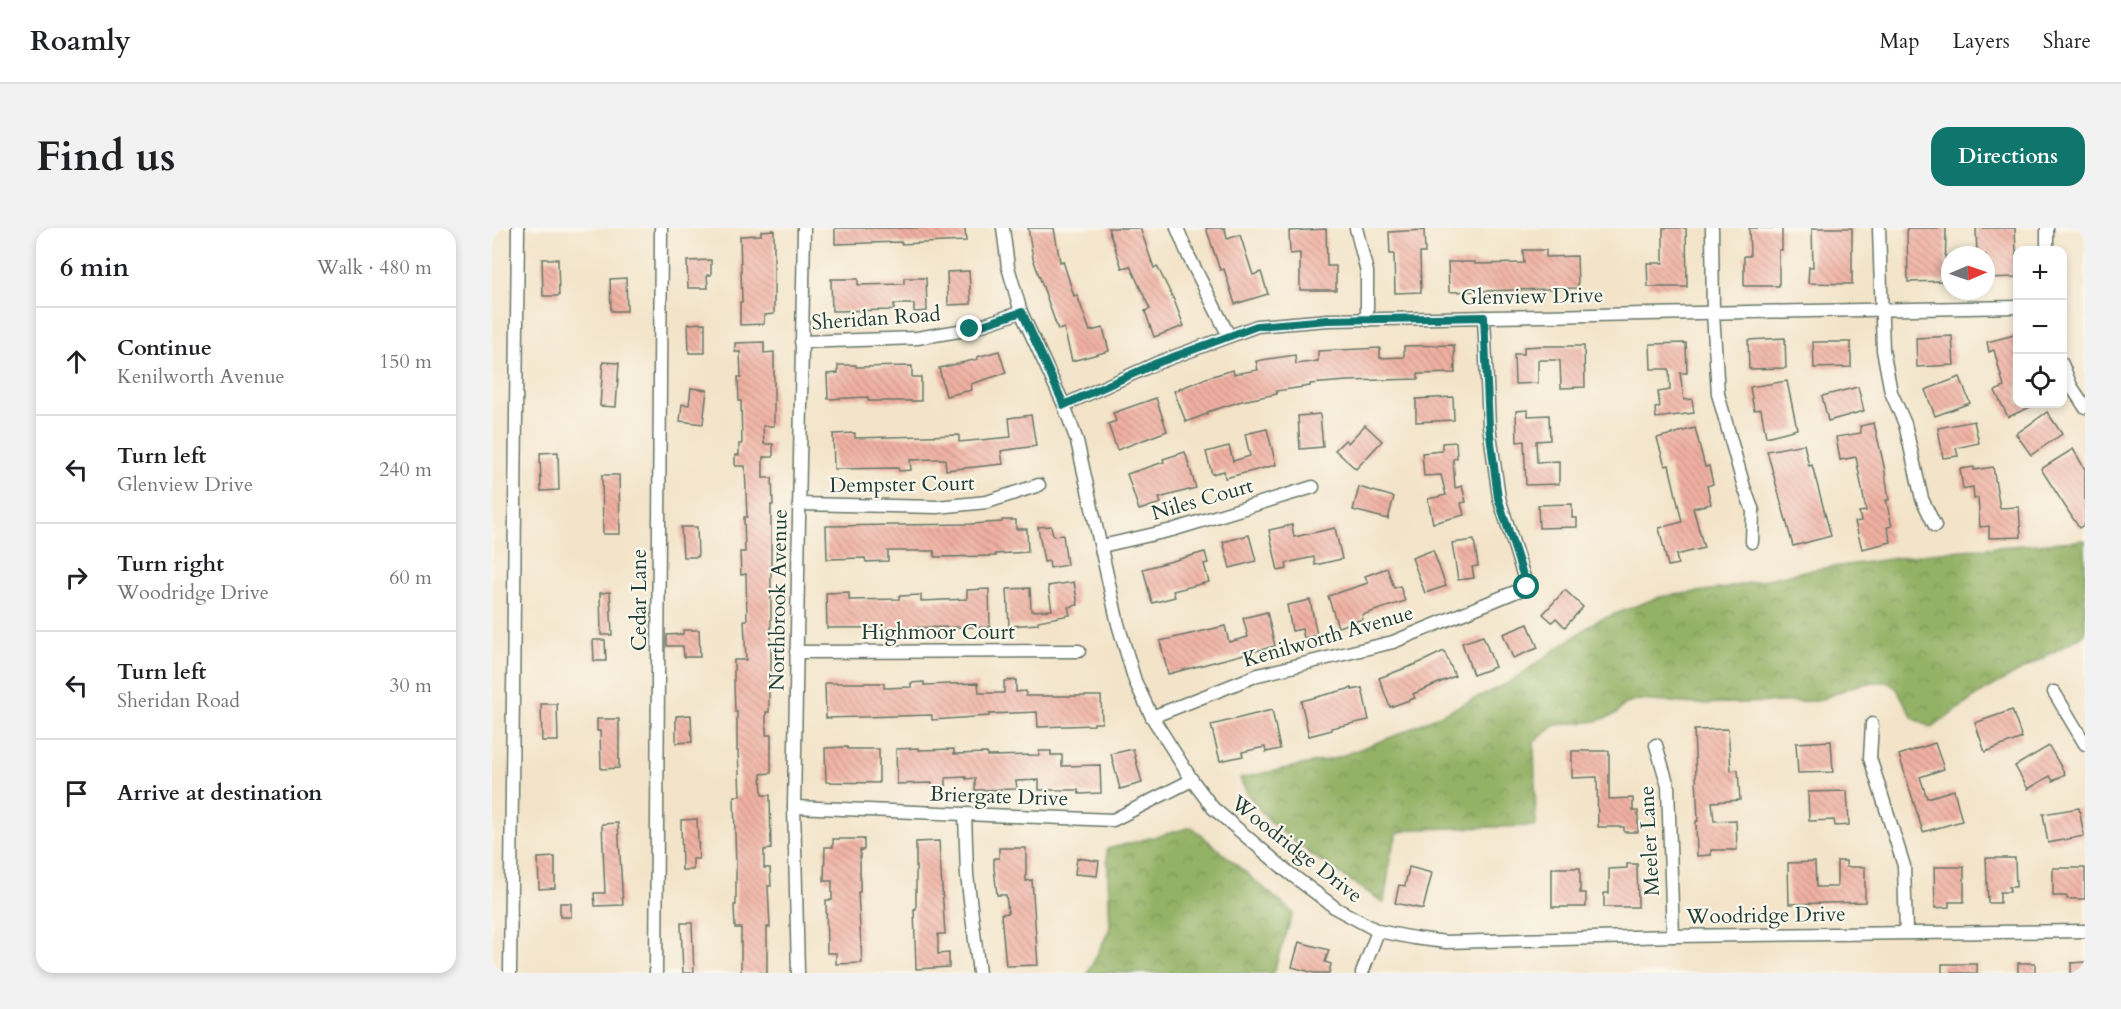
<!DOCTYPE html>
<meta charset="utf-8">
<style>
:root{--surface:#fff;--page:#f2f2f2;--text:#202124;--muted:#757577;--line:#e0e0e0;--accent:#0f766e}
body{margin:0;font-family:Cardo,serif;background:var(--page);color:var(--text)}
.controls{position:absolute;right:18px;top:18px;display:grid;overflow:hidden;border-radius:12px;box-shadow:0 3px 9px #0003}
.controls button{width:54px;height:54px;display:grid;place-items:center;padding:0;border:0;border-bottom:2px solid var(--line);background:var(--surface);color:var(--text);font:30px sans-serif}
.compass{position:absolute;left:1449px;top:18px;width:54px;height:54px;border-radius:50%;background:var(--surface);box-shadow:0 3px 9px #0003;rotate:88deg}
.stop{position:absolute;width:18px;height:18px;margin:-14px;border:4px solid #0f766e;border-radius:50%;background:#fff}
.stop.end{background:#0f766e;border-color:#fff;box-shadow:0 2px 6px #0008}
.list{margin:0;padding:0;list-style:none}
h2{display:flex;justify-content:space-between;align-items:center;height:78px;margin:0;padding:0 24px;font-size:26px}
h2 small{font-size:20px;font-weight:400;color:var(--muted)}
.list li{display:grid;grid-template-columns:39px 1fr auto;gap:18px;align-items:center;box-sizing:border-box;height:108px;padding:0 24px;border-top:2px solid var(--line)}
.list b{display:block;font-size:22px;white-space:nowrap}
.list p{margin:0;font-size:20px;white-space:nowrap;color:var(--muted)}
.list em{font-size:20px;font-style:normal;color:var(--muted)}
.icon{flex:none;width:33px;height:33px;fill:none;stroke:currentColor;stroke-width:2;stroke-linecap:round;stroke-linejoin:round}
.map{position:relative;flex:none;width:1593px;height:745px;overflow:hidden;border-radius:18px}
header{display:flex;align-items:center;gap:36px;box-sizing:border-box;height:84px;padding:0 30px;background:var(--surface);border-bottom:2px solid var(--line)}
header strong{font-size:28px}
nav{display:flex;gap:33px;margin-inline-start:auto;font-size:21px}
.intro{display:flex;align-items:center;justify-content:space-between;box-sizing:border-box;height:144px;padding:0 36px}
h1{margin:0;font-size:42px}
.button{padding:15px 27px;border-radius:18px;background:var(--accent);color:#fff;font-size:21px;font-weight:700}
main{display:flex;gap:36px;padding:0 36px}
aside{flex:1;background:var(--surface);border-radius:18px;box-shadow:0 3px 9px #0003}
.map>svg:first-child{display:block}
</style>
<header>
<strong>Roamly</strong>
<nav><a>Map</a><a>Layers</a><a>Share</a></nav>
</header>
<div class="intro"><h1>Find us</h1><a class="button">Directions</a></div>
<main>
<aside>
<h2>6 min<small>Walk · 480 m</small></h2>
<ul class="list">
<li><svg class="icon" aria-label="ahead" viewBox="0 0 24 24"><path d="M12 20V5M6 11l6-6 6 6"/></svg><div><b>Continue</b><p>Kenilworth Avenue</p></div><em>150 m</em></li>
<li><svg class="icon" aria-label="left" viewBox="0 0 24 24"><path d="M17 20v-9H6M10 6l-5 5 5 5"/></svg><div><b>Turn left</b><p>Glenview Drive</p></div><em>240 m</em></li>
<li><svg class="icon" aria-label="right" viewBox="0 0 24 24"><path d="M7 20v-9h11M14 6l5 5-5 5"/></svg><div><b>Turn right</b><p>Woodridge Drive</p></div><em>60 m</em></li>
<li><svg class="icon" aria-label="left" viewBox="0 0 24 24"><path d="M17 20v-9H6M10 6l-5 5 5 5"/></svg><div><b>Turn left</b><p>Sheridan Road</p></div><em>30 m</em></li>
<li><svg class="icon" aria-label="arrive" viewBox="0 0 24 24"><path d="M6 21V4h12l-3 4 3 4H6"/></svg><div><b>Arrive at destination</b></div></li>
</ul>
</aside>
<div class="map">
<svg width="1593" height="745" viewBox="0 0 1593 745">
<defs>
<pattern id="forest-crowns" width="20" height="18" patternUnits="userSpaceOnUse" patternTransform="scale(1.5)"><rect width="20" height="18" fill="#94b266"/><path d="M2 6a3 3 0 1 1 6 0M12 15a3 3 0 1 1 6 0" fill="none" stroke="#789255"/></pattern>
<pattern id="building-back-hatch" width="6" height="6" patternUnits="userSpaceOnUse" patternTransform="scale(1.5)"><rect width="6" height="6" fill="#f1b1a3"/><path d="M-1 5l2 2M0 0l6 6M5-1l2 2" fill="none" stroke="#c39186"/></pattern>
</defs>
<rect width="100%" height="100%" fill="#fbf7ec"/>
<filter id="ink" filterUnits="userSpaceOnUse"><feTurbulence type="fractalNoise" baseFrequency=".0167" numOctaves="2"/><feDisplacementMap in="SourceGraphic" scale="12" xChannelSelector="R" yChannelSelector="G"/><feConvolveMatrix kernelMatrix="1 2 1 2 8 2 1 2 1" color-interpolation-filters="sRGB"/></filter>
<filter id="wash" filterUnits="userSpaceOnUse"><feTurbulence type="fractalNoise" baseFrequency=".008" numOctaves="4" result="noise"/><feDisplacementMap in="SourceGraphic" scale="24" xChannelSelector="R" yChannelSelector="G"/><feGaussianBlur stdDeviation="1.35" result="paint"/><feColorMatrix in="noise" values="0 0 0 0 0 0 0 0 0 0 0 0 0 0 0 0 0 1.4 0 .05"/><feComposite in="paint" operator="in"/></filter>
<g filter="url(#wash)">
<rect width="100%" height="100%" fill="#f3e4c9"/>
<g fill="url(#forest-crowns)" stroke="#5a784d" stroke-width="1.5">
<path d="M1593,312V406L1487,466L1440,500L1421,490L1405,461L1395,454H1381L1359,459L1325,473L1205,476L1146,472L1132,477L1124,486L1105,493L1064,497L1042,514L1044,598L923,601L905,605L899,626L892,675C848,644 766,601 748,550L844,530L905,507L1018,454L1103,394L1167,369L1234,360L1312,343L1448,324Z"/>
<polygon points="700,599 801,685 781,745 596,745 618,700 615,621"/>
</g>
<g id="blocks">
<g fill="url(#building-back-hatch)">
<polygon points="343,0 473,0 474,13 409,16 409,14 343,16"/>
<polygon points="536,0 562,0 568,34 571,33 582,68 585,67 598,103 611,100 617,123 580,133 572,100 566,102 541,30"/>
<polygon points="616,0 648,0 662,40 665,38 682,72 692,98 662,109 653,83 658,81 638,38 630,40"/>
<polygon points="714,0 733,0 735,11 748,7 761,47 769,44 776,66 743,76 732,41 728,42"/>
<polygon points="1171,0 1194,0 1195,59 1156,59 1155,35 1171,35"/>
<polygon points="1257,0 1290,0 1290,22 1287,22 1287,58 1252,58 1252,28 1258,28"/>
<polygon points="1320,0 1360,0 1360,56 1316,55 1317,39 1321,39"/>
<polygon points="1415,0 1454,0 1453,53 1416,54"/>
<polygon points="1484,0 1523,0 1525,49 1494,50 1494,27 1485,27"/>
<polygon points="834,1 835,38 844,38 844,62 808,62 808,25 798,26 797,3"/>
<polygon points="282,2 282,86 272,87 272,96 248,97 248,74 250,74 248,8 269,7 269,3"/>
<polygon points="932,2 933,25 928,25 929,64 903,65 902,26 898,26 897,4"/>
<polygon points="1031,22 1054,22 1054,29 1085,28 1086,60 957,64 956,34 983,34 983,36 1032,35"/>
<polygon points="50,31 66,31 67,68 51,68"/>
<polygon points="219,32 219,47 215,47 216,60 196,60 195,33"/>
<polygon points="477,43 479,76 456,77 455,44"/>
<polygon points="134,50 135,83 119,83 118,51"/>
<polygon points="412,50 434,50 435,83 422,84 422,76 402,76 402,82 340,83 339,51 366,51 366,57 412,56"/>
<polygon points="213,95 213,125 197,125 196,96"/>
<polygon points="1526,106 1526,176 1545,176 1516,189 1503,163 1512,159 1502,122 1497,124 1495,114"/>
<polygon points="1460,108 1462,137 1425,139 1424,110"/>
<polygon points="1293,110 1294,140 1257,141 1256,112"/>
<polygon points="272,114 272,125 282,124 282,198 271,198 272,216 281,216 281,229 271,229 271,250 280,250 281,277 279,277 279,454 277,454 277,484 274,484 274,507 279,507 279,545 269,546 270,567 278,567 279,621 272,622 272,640 278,640 279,658 276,658 278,699 275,699 275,745 249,745 249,700 243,700 242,677 244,677 244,641 242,568 248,568 246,523 245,523 245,484 243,484 242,454 242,432 254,432 252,392 255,392 254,346 249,347 248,324 253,324 252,289 255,289 253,238 243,238 243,227 247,227 247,216 250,216 249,173 247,173 246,149 249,149 248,124 243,124 243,115"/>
<polygon points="1321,114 1359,114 1359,139 1322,140"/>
<polygon points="1194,115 1195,145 1188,145 1192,172 1200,171 1202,185 1164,190 1163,180 1168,179 1166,164 1178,162 1177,141 1159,141 1158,116"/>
<polygon points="962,117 963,145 926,146 926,151 855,153 818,156 818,158 784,163 785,166 750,173 715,184 715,186 694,194 682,163 717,149 741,142 742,146 766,142 764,133 776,131 803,127 804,136 826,133 826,123 888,120 888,130 912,129 912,118"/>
<polygon points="1050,118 1092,118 1093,159 1069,160 1068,133 1064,132 1046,132 1046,155 1023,156 1022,126 1032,126 1032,119"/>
<polygon points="507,123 514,145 479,156 480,162 454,168 447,140 486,131 485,129"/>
<polygon points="111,134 127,135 124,179 108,178"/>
<polygon points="346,137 364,137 364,139 420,138 420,149 429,149 429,173 376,173 376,169 336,171 335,146 346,145"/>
<polygon points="1468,149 1478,175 1443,188 1433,162"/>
<polygon points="1295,153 1305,201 1274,209 1269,181 1262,182 1258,159"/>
<polygon points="1366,159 1372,183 1336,193 1330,168"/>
<polygon points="199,160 215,162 211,196 188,193 190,176 197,177"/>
<polygon points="961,169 962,192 924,194 924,171"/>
<polygon points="664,170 675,203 625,222 616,196 624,193 621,185"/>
<polygon points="1036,182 1036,188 1057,187 1058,212 1044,213 1045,234 1067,233 1067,256 1034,257 1032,213 1025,214 1024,183"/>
<polygon points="1555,184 1570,206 1539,227 1524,206"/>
<polygon points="828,186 831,219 808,221 806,188"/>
<polygon points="539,187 544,218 509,223 511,236 454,242 453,231 445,231 418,232 419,242 407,243 406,240 342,241 341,206 363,205 363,210 467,207 467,214 519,209 517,190"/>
<polygon points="1482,193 1487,215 1464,220 1466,228 1451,230 1446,200"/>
<polygon points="1382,195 1392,238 1397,272 1394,272 1400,298 1395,299 1399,314 1370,321 1363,294 1369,293 1367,284 1374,283 1364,229 1348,232 1344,209 1369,205 1368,198"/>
<polygon points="873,197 890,213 864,241 843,222 853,212 856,215"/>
<polygon points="1203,200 1213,239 1217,238 1221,256 1215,258 1219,276 1201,280 1212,320 1184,327 1186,336 1176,338 1167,300 1190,294 1177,237 1173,238 1165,210"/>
<polygon points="775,201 784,237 733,250 732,243 720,246 714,224 737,218 741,233 758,228 753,206"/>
<polygon points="964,214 965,230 961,231 963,260 970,258 974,274 969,275 972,287 941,295 936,271 954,267 949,247 932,248 930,225 950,223 950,215"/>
<polygon points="1312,216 1317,238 1320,237 1339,308 1301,318 1275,223"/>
<polygon points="1581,221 1593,241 1593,296 1587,300 1549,241"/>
<polygon points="66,224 67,262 49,263 48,225"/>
<polygon points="693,224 704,260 667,270 669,275 647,282 635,246 672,234 671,231"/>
<polygon points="1482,239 1482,242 1501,239 1508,280 1527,279 1529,309 1497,310 1497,298 1488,299 1486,270 1482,271 1481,259 1471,261 1468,241"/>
<polygon points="110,247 127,247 128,306 111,306"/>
<polygon points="867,259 902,269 896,291 861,282"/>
<polygon points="1080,276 1080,290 1085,290 1085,299 1047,300 1046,277"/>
<polygon points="510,292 524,292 524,301 535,301 536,324 503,326 504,328 443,329 442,323 396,323 396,333 374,334 373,330 335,331 334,298 479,296 510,294"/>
<polygon points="800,297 802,309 843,300 850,331 823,337 822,329 794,335 795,341 786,343 777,302"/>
<polygon points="559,298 561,308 571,307 575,337 558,340 557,333 552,334 546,299"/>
<polygon points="189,299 205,299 206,329 191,329"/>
<polygon points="757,307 764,333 738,340 731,314"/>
<polygon points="982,312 986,338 980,339 982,350 966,352 960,315"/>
<polygon points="941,322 954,358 933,365 920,330"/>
<polygon points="713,324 716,335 712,336 717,354 681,363 683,369 660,375 651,341"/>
<polygon points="895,340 902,360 908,358 913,373 870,387 871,391 846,399 836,368 876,355 873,348"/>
<polygon points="582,354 586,377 576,379 578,387 546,393 546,396 517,398 515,361 538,360 539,383 560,382 556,358"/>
<polygon points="497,361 498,399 335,400 334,365 357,364 357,372 407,371 407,368 429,367 429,373 475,371 475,362"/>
<polygon points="1073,362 1091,379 1073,399 1064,390 1060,394 1051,386"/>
<polygon points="118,364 120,407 109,407 108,365"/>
<polygon points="818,372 825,407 812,410 810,401 800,403 795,377"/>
<polygon points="775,384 783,418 676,446 668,413 733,398 737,414 756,409 751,390"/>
<polygon points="1036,396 1046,420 1021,430 1011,406"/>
<polygon points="191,402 207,402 208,429 192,429 191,418 175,418 175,407 191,406"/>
<polygon points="991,408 1003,439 981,447 970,415"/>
<polygon points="101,412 113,412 114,433 102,433"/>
<polygon points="952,423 963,448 921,466 923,470 898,479 887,450 927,435"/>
<polygon points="524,452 524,464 534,463 534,468 609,468 610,495 602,495 602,497 546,499 545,484 497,486 497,488 440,492 440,487 334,490 333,455 392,455 392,460 419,459 419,455 432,454 432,457 486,455 487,465 512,465 512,453"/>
<polygon points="860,460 860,462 870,460 877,492 839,500 840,502 817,508 809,473"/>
<polygon points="49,476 65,476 66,513 50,513"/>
<polygon points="780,482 788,521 774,524 773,519 750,524 751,528 728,533 719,497"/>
<polygon points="1520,482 1530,510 1493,524 1483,495"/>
<polygon points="199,487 200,514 184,515 184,488"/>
<polygon points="105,491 127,491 127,540 109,541 108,503 105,503"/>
<polygon points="1236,501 1239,543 1246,542 1248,572 1220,574 1222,593 1244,592 1245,622 1219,622 1219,627 1205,628 1204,593 1206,593 1202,502"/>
<polygon points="1339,513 1341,544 1306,545 1304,515"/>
<polygon points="1443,515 1452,541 1428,549 1435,570 1462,562 1470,593 1431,604 1407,527"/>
<polygon points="1557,518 1573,546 1561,553 1558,548 1536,561 1523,538"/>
<polygon points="355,519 356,521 387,521 387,555 334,554 333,520"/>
<polygon points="427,520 427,522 462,521 462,526 495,525 495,528 547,527 547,523 559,523 559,527 570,527 570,538 608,537 609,565 587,566 586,562 547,562 547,552 524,553 525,561 483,562 483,550 474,551 474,549 454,550 454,558 440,558 440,555 405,556 404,521"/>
<polygon points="641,521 650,555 628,561 619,526"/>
<polygon points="1080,523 1117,523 1117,571 1141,570 1141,583 1146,583 1146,604 1132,604 1132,599 1106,599 1105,549 1080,550"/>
<polygon points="1355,563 1357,597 1343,598 1342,592 1317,593 1316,564"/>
<polygon points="1587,580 1592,608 1556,615 1551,586"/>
<polygon points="205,591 207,631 201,631 201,642 190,642 189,592"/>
<polygon points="126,595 131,677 103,678 102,665 113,665 110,596"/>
<polygon points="341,611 372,611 372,622 368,622 368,664 366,664 370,735 344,736 344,725 335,725 334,672 340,672 340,653 332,653 333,619 341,619"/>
<polygon points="447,613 453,706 446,706 446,726 457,725 457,739 424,741 422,681 424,681 424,614"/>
<polygon points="507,620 534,620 534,653 540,652 546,737 514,738 509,686 516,685 514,667 505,667 502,640 502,630 507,630"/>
<polygon points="63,629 63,660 47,661 46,630"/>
<polygon points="585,630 607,633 605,648 583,646"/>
<polygon points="1494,630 1523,630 1524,659 1517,659 1518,664 1508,664 1508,675 1496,675"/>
<polygon points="1345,633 1354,633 1354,639 1373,639 1373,674 1297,676 1296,635 1323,634 1324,659 1345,659"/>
<polygon points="1135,636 1145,636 1146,679 1112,679 1112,665 1117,665 1117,641 1135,640"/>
<polygon points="917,639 940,645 931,681 903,675 907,657 913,658"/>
<polygon points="1442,639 1472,639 1472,674 1457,674 1457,679 1443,680"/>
<polygon points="1060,640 1088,640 1088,665 1094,665 1094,679 1060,679"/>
<polygon points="1561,640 1593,640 1593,671 1575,671 1575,668 1561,668"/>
<rect x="68" y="675" width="11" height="14"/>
<polygon points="189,695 200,695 202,745 191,745"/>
<polygon points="807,714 837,722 833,734 839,736 837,745 822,745 800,739"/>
<polygon points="1593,734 1593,745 1579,745 1579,735"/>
<rect x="1526" y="735" width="17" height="10"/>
<rect x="1450" y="736" width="35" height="9"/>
</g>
</g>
</g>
<g filter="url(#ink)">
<use href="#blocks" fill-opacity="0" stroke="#697768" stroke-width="1.5"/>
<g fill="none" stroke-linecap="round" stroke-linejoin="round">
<defs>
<g id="minor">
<polyline points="511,0 516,39 529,84 572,177 585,213 626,396 643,453 660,489 700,552 721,580 796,644 845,681 886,703 922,710 954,714 1181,708 1593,703"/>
<polyline points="685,0 697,29 737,108"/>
<polyline points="864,0 875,44 875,92"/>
<polyline points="1220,0 1221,85 1226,166 1252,259 1261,283 1260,314"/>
<polyline points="1387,0 1391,122 1399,164 1413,196 1430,271 1443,298"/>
<polyline points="1555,0 1555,22"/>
<polyline points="309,114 425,110 479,101 529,84"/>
<polyline points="1570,136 1579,158 1593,179"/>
<polyline points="572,177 665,135 765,98 836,92 1526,79"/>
<polyline points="307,276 445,279 495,274 547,257"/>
<polyline points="610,318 680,302 821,259"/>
<polyline points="304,424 587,423"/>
<polyline points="1562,464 1593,516"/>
<polyline points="660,489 766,447 901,414 1035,359 1007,270 997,198 992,89"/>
<polyline points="1380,496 1378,530 1412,638 1414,704"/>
<polyline points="1164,517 1176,558 1181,708"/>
<polyline points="302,579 621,592 700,552"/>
<polyline points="473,586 475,647 487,745"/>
<polyline points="18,745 26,0"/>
<polyline points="164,745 169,0"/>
<polyline points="306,745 302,579 312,0"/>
<polyline points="870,745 886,703"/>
</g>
</defs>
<use href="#minor" stroke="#697768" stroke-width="15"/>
<use href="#minor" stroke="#fff" stroke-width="12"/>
</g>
</g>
<g fill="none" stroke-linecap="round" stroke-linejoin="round" filter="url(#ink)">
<polyline stroke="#0f766e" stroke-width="8" points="478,101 530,84 572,177 665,135 765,98 836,92 992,89 997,198 1006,270 1035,359"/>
</g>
<g text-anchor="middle" stroke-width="4.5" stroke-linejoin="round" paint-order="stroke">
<g font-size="21" fill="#1f3d34" stroke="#fbf7ec">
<text transform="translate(1040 68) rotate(-1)" y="7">Glenview Drive</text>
<text transform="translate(384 90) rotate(-4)" y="7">Sheridan Road</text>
<text transform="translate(410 256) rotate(-1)" y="7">Dempster Court</text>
<text transform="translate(710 271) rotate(-16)" y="7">Niles Court</text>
<text transform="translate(147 372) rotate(-90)" y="7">Cedar Lane</text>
<text transform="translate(286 372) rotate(-89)" y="7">Northbrook Avenue</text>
<text x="446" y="411">Highmoor Court</text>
<text transform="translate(836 408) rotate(-16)" y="7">Kenilworth Avenue</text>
<text transform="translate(507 568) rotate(2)" y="7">Briergate Drive</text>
<text transform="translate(1157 613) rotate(-93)" y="7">Meeler Lane</text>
<text transform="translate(805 621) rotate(38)" y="7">Woodridge Drive</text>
<text transform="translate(1274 687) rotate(-1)" y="7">Woodridge Drive</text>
</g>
</g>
</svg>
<div class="controls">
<button>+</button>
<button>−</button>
<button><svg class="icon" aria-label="locate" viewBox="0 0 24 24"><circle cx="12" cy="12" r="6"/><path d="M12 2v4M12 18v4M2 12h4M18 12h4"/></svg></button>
</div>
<svg class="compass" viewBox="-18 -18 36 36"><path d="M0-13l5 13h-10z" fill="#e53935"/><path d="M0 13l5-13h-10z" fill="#757577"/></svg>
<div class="stop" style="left:1035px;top:359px"></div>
<div class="stop end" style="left:478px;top:101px"></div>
</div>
</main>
